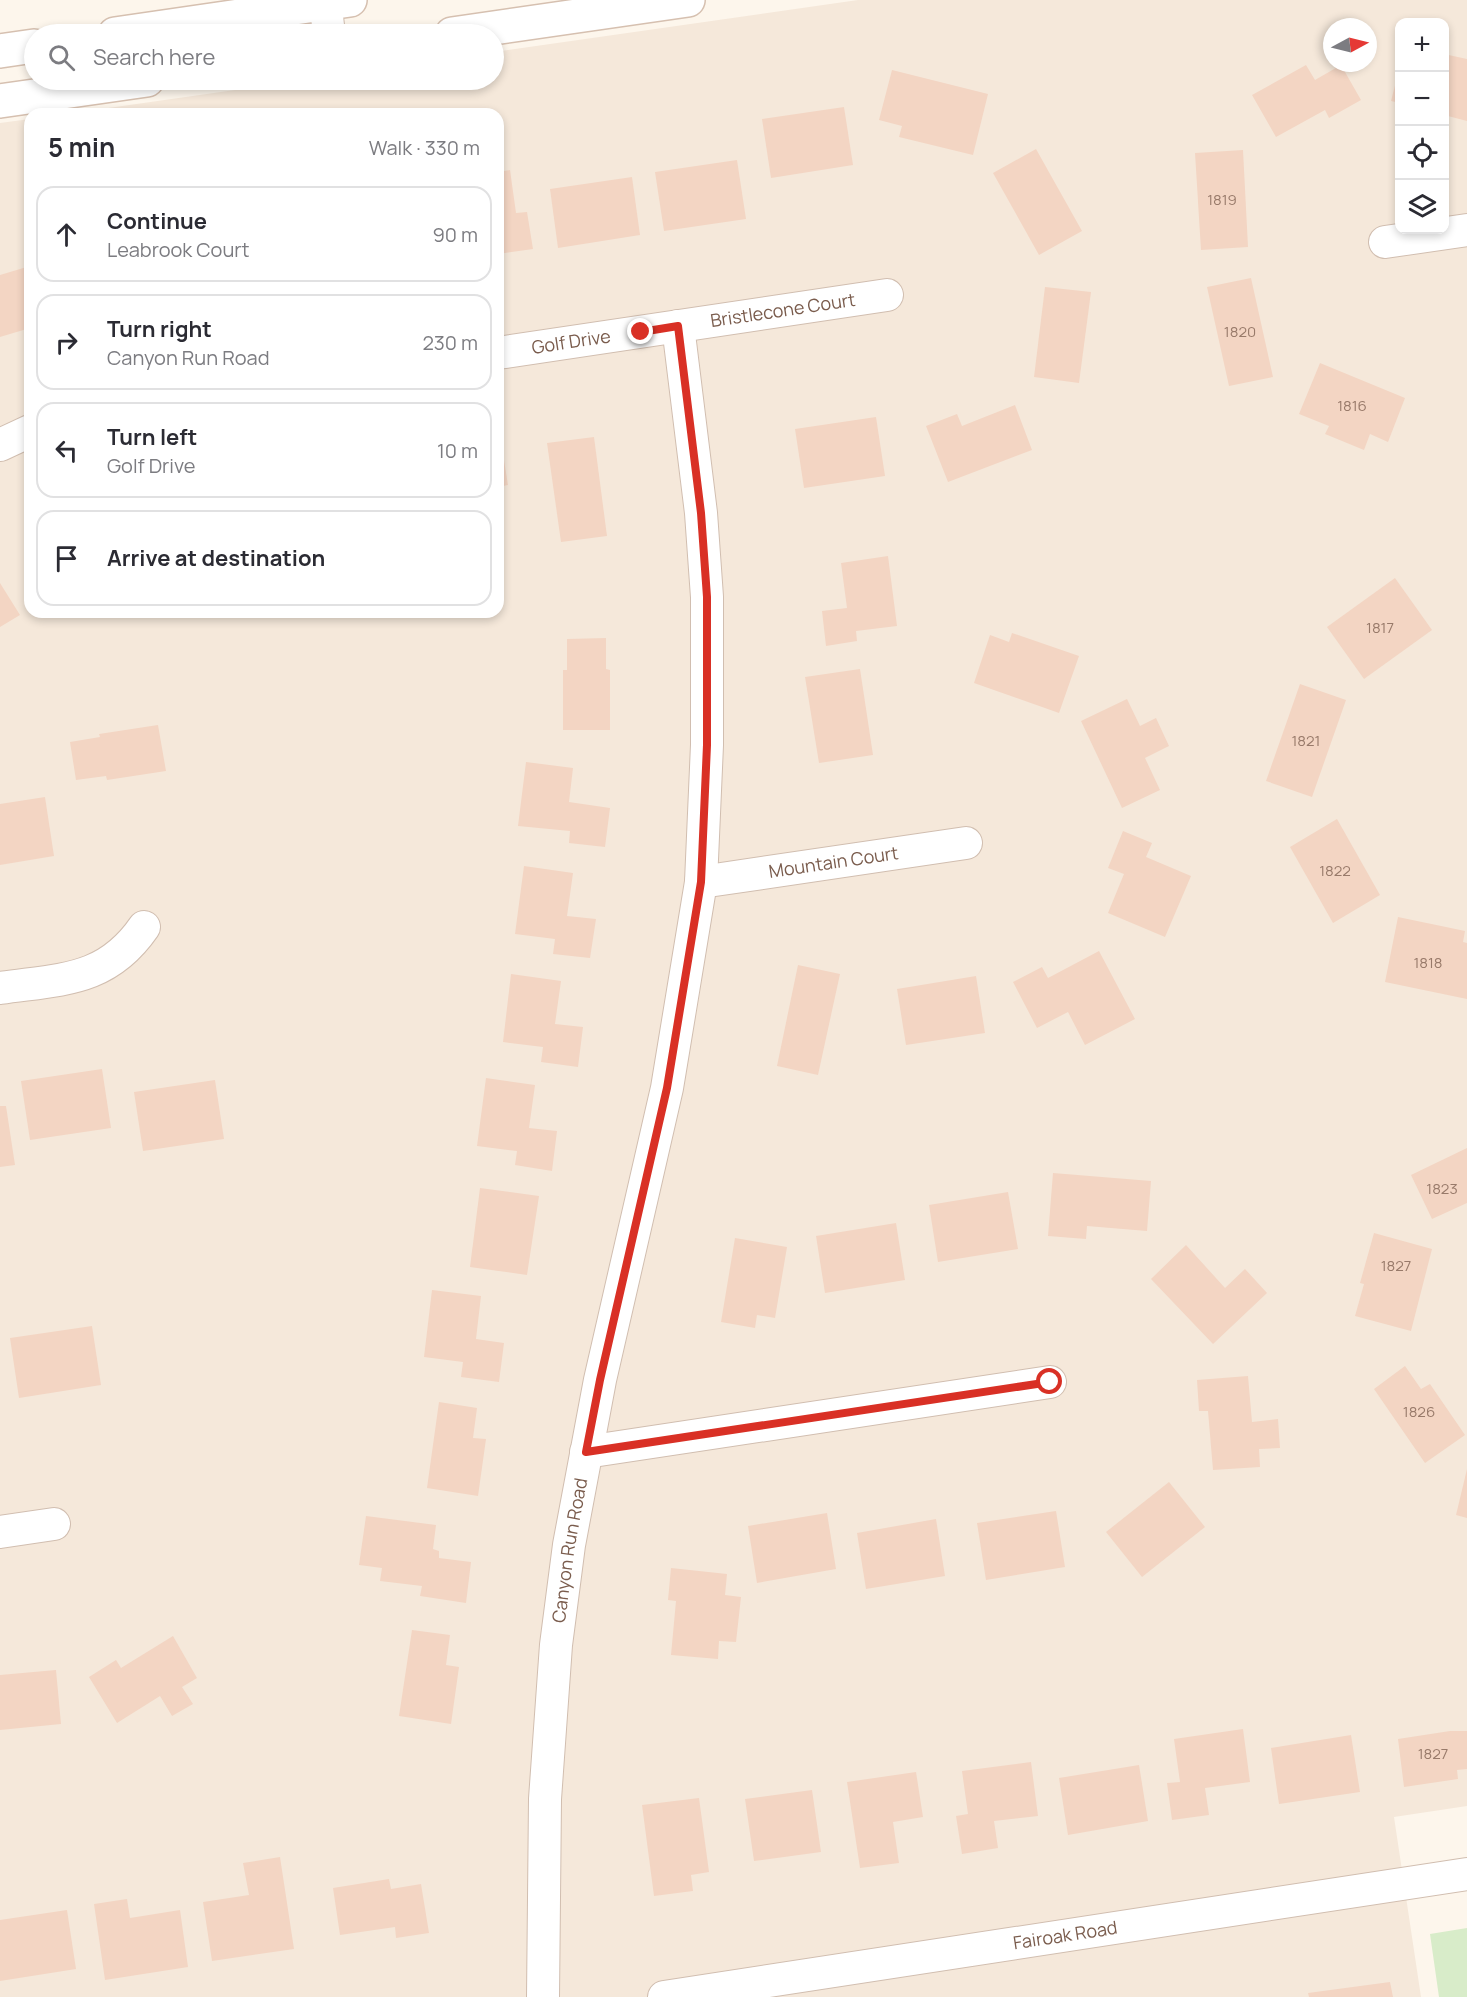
<!DOCTYPE html>
<meta charset="utf-8">
<style>
:root{--surface:#fff;--page:#f7f7f7;--text:#2b2b33;--muted:#7c7c81;--line:#e1e1e2}
body{margin:0;font-family:Manrope,sans-serif;background:var(--page);color:var(--text)}
.controls{position:absolute;right:18px;top:18px;display:grid;overflow:hidden;border-radius:12px;box-shadow:0 3px 9px #0003}
.controls button{width:54px;height:54px;display:grid;place-items:center;padding:0;border:0;border-bottom:2px solid var(--line);background:var(--surface);color:var(--text);font:30px sans-serif}
.compass{position:absolute;left:1323px;top:18px;width:54px;height:54px;border-radius:50%;background:var(--surface);box-shadow:0 3px 9px #0003;rotate:83deg}
.stop{position:absolute;width:18px;height:18px;margin:-14px;border:4px solid #d93025;border-radius:50%;background:#fff}
.stop.end{background:#d93025;border-color:#fff;box-shadow:0 2px 6px #0008}
.list{margin:0;padding:0;list-style:none}
h2{display:flex;justify-content:space-between;align-items:center;height:78px;margin:0;padding:0 24px;font-size:26px}
h2 small{font-size:20px;font-weight:400;color:var(--muted)}
.list li{display:grid;grid-template-columns:39px 1fr auto;gap:18px;align-items:center;box-sizing:border-box;height:96px;margin:0 12px 12px;padding:0 12px;border:2px solid var(--line);border-radius:18px}
.list b{display:block;font-size:22px;white-space:nowrap}
.list p{margin:0;font-size:20px;white-space:nowrap;color:var(--muted)}
.list em{font-size:20px;font-style:normal;color:var(--muted)}
.icon{flex:none;width:33px;height:33px;fill:none;stroke:currentColor;stroke-width:2;stroke-linecap:round;stroke-linejoin:round}
.map{position:relative;flex:none;width:1467px;height:1997px;overflow:hidden}
.search{position:absolute;background:var(--surface);box-shadow:0 3px 9px #0003;left:24px;top:24px;width:480px;height:66px;display:flex;align-items:center;gap:15px;box-sizing:border-box;padding:0 21px;border-radius:33px;color:var(--muted);font-size:22px}
.panel{position:absolute;background:var(--surface);box-shadow:0 3px 9px #0003;left:24px;top:108px;width:480px;height:510px;border-radius:18px}
.map>svg:first-child{display:block}
</style>
<div class="map">
<svg width="1467" height="1997" viewBox="0 0 1467 1997">
<rect width="100%" height="100%" fill="#fdf6ec"/>
<path fill="#f5e8da" fill-rule="evenodd" d="M858,0H1467V1806L1394,1817L1421,1997H0V123L30,119V612H498V114H66L306,80H494V52ZM1400,22H1444V230H1400ZM1332,27H1368V63H1332Z"/>
<polygon fill="#d8ecc9" points="1467,1928 1467,1997 1439,1997 1430,1934"/>
<g fill="#f3d5c3">
<polygon points="1444,54 1467,59 1467,121 1444,115"/>
<polygon points="1306,65 1315,80 1341,65 1361,100 1329,118 1325,110 1276,137 1252,95"/>
<polygon points="892,70 988,94 973,155 899,137 902,126 879,120"/>
<polygon points="1399,70 1400,71 1400,103 1391,101"/>
<polygon points="844,107 853,165 771,178 762,119"/>
<polygon points="1036,149 1082,231 1039,255 993,173"/>
<polygon points="1243,150 1248,247 1201,250 1195,153"/>
<polygon points="737,160 746,219 664,231 655,172"/>
<polygon points="510,170 516,213 527,212 533,249 498,254 498,172"/>
<polygon points="632,177 640,235 558,248 550,189"/>
<polygon points="30,266 30,328 0,337 0,275"/>
<polygon points="1251,278 1273,377 1229,386 1207,287"/>
<polygon points="1045,287 1091,292 1079,383 1034,377"/>
<polygon points="1320,363 1405,398 1388,442 1370,434 1364,450 1325,434 1329,426 1299,414"/>
<polygon points="1015,405 1032,450 948,482 926,426 957,414 962,426"/>
<polygon points="876,417 885,476 804,488 795,429"/>
<polygon points="594,437 607,536 561,542 547,443"/>
<polygon points="502,448 508,485 498,487 498,449"/>
<polygon points="888,556 897,626 856,631 857,641 826,646 822,611 847,608 841,563"/>
<polygon points="1395,578 1432,630 1364,679 1327,627"/>
<polygon points="0,583 20,615 0,627"/>
<polygon points="1012,633 1079,656 1059,713 974,683 990,635 1009,642"/>
<polygon points="606,638 606,669 610,670 610,730 563,730 563,670 567,670 567,639"/>
<polygon points="860,669 873,755 819,763 805,677"/>
<polygon points="1300,684 1346,700 1312,797 1266,781"/>
<polygon points="1127,699 1140,726 1156,718 1169,746 1145,758 1160,790 1122,808 1081,721"/>
<polygon points="158,725 166,771 107,780 106,776 76,780 70,742 100,737 99,734"/>
<polygon points="526,762 573,768 569,802 610,808 605,847 569,843 570,831 518,826"/>
<polygon points="45,797 54,856 0,865 0,804"/>
<polygon points="1337,819 1380,895 1333,923 1290,847"/>
<polygon points="1123,831 1152,843 1146,857 1191,876 1165,937 1108,913 1124,874 1108,868"/>
<polygon points="524,866 573,873 567,916 596,919 590,958 553,954 555,939 515,934"/>
<polygon points="1398,917 1465,931 1463,942 1467,943 1467,999 1385,982"/>
<polygon points="1099,951 1135,1019 1085,1045 1068,1012 1037,1028 1013,982 1042,967 1048,978"/>
<polygon points="798,965 840,974 818,1075 777,1066"/>
<polygon points="511,974 561,981 555,1024 583,1027 578,1067 541,1062 543,1047 503,1042"/>
<polygon points="976,976 985,1033 906,1045 897,989"/>
<polygon points="102,1069 111,1128 30,1140 21,1081"/>
<polygon points="486,1078 535,1085 529,1128 557,1131 552,1171 515,1165 517,1151 477,1146"/>
<polygon points="215,1080 224,1139 143,1151 134,1092"/>
<polygon points="0,1106 6,1106 15,1165 0,1167"/>
<polygon points="1467,1148 1467,1203 1432,1219 1411,1175"/>
<polygon points="1053,1173 1151,1181 1147,1231 1087,1226 1086,1239 1048,1236"/>
<polygon points="480,1188 539,1196 527,1275 470,1267"/>
<polygon points="1008,1192 1018,1249 938,1262 929,1205"/>
<polygon points="896,1223 905,1280 825,1293 816,1236"/>
<polygon points="1374,1233 1432,1249 1411,1331 1355,1316 1364,1284 1360,1283"/>
<polygon points="735,1238 787,1247 775,1318 757,1315 755,1328 721,1322"/>
<polygon points="1186,1245 1225,1288 1245,1269 1267,1293 1213,1344 1151,1279"/>
<polygon points="432,1290 481,1296 476,1339 504,1343 499,1382 461,1377 463,1362 424,1357"/>
<polygon points="92,1326 101,1385 19,1398 10,1338"/>
<polygon points="1405,1366 1421,1389 1430,1384 1465,1435 1425,1463 1374,1389"/>
<polygon points="1248,1376 1252,1422 1278,1419 1280,1448 1259,1449 1260,1467 1213,1470 1208,1411 1199,1411 1197,1380"/>
<polygon points="439,1402 477,1408 473,1438 486,1439 478,1496 427,1488"/>
<polygon points="1467,1469 1467,1518 1456,1515"/>
<polygon points="1169,1482 1205,1527 1142,1577 1106,1532"/>
<polygon points="1056,1511 1065,1567 986,1580 977,1523"/>
<polygon points="827,1513 836,1569 757,1583 748,1526"/>
<polygon points="366,1516 436,1525 433,1549 439,1551 439,1558 471,1562 466,1603 420,1596 422,1586 380,1581 382,1568 359,1565"/>
<polygon points="936,1519 945,1576 866,1589 857,1533"/>
<polygon points="671,1568 727,1574 725,1595 741,1597 736,1642 719,1641 718,1659 671,1655 676,1601 668,1600"/>
<polygon points="412,1630 450,1635 446,1665 459,1667 451,1724 399,1716"/>
<polygon points="173,1636 197,1678 182,1687 193,1704 172,1716 160,1696 117,1723 89,1677 116,1660 121,1668"/>
<polygon points="56,1670 61,1724 0,1730 0,1675"/>
<polygon points="1243,1729 1250,1782 1205,1788 1209,1815 1172,1820 1167,1783 1180,1782 1174,1739"/>
<polygon points="1450,1731 1467,1731 1467,1769 1457,1770 1458,1779 1404,1787 1398,1739"/>
<polygon points="1351,1735 1360,1792 1279,1804 1271,1748"/>
<polygon points="1031,1762 1038,1816 994,1821 998,1848 962,1854 956,1816 968,1814 962,1771"/>
<polygon points="1139,1765 1148,1821 1068,1835 1059,1778"/>
<polygon points="916,1772 923,1817 893,1822 899,1863 860,1868 847,1782"/>
<polygon points="812,1790 821,1852 754,1861 745,1799"/>
<polygon points="699,1798 709,1872 691,1875 693,1891 654,1896 642,1805"/>
<polygon points="280,1857 294,1949 212,1961 203,1902 249,1895 243,1863"/>
<polygon points="389,1879 391,1889 421,1884 429,1933 396,1938 395,1927 340,1935 333,1888"/>
<polygon points="127,1899 130,1918 180,1910 188,1967 105,1980 94,1904"/>
<polygon points="67,1910 76,1969 0,1981 0,1920"/>
<polygon points="1390,1982 1393,1997 1309,1997 1308,1993"/>
</g>
<g fill="none" stroke-linecap="round" stroke-linejoin="round">
<defs>
<g id="minor">
<polyline points="325,0 329,34"/>
<polyline points="1385,242 1467,230"/>
<path id="s1" d="M498,353L887,295"/>
<polyline points="0,445 30,431"/>
<path id="s2" d="M701,882L966,843"/>
<path d="M0,988C61,979 106,982 144,927"/>
<polyline points="586,1452 1050,1382"/>
<polyline points="0,1532 54,1524"/>
<path id="s3" d="M543,1997L545,1799L556,1645L569,1545L600,1380L667,1088L701,882L707,745V597L701,513L678,326"/>
<path id="s4" d="M664,1997L1467,1874"/>
</g>
<g id="secondary">
<polyline points="115,34 350,0"/>
<polyline points="452,34 688,0"/>
<polyline points="0,51 34,46"/>
<polyline points="0,101 147,80"/>
</g>
</defs>
<use href="#minor" stroke="#d1beb0" stroke-width="34"/>
<use href="#secondary" stroke="#d6c0b0" stroke-width="36"/>
<use href="#minor" stroke="#fff" stroke-width="32"/>
<use href="#secondary" stroke="#fff" stroke-width="33"/>
</g>
<g fill="none" stroke-linecap="round" stroke-linejoin="round">
<polyline stroke="#d93025" stroke-width="8" points="641,332 678,326 701,513 707,597 707,745 701,882 667,1088 600,1380 586,1452 1050,1382"/>
</g>
<g text-anchor="middle" stroke-width="5" stroke-linejoin="round" paint-order="stroke">
<g font-size="15" fill="#987a6a">
<text x="1222" y="205">1819</text>
<text x="1240" y="337">1820</text>
<text x="1352" y="411">1816</text>
<text x="1380" y="633">1817</text>
<text x="1306" y="746">1821</text>
<text x="1335" y="876">1822</text>
<text x="1428" y="968">1818</text>
<text x="1442" y="1194">1823</text>
<text x="1396" y="1271">1827</text>
<text x="1419" y="1417">1826</text>
<text x="1433" y="1759">1827</text>
</g>
<g font-size="18" fill="#7a5c4d" stroke="#fffaf3">
<text dy="6" stroke="none"><textPath href="#s1" startOffset="288">Bristlecone Court</textPath></text>
<text dy="6" stroke="none"><textPath href="#s1" startOffset="74">Golf Drive</textPath></text>
<text dy="6" stroke="none"><textPath href="#s2" startOffset="134">Mountain Court</textPath></text>
<text dy="6" stroke="none"><textPath href="#s3" startOffset="448">Canyon Run Road</textPath></text>
<text dy="6" stroke="none"><textPath href="#s4" startOffset="406">Fairoak Road</textPath></text>
</g>
</g>
</svg>
<div class="controls">
<button>+</button>
<button>−</button>
<button><svg class="icon" aria-label="locate" viewBox="0 0 24 24"><circle cx="12" cy="12" r="6"/><path d="M12 2v4M12 18v4M2 12h4M18 12h4"/></svg></button>
<button><svg class="icon" aria-label="layers" viewBox="0 0 24 24"><path d="M12 4l9 5-9 5-9-5zM3 14l9 5 9-5"/></svg></button>
</div>
<svg class="compass" viewBox="-18 -18 36 36"><path d="M0-13l5 13h-10z" fill="#e53935"/><path d="M0 13l5-13h-10z" fill="#7c7c81"/></svg>
<div class="stop" style="left:1050px;top:1382px"></div>
<div class="stop end" style="left:641px;top:332px"></div>
<div class="search"><svg class="icon" aria-label="search" viewBox="0 0 24 24"><circle cx="10" cy="10" r="6"/><path d="M15 15l6 6"/></svg>Search here</div>
<section class="panel">
<h2>5 min<small>Walk · 330 m</small></h2>
<ul class="list">
<li><svg class="icon" aria-label="ahead" viewBox="0 0 24 24"><path d="M12 20V5M6 11l6-6 6 6"/></svg><div><b>Continue</b><p>Leabrook Court</p></div><em>90 m</em></li>
<li><svg class="icon" aria-label="right" viewBox="0 0 24 24"><path d="M7 20v-9h11M14 6l5 5-5 5"/></svg><div><b>Turn right</b><p>Canyon Run Road</p></div><em>230 m</em></li>
<li><svg class="icon" aria-label="left" viewBox="0 0 24 24"><path d="M17 20v-9H6M10 6l-5 5 5 5"/></svg><div><b>Turn left</b><p>Golf Drive</p></div><em>10 m</em></li>
<li><svg class="icon" aria-label="arrive" viewBox="0 0 24 24"><path d="M6 21V4h12l-3 4 3 4H6"/></svg><div><b>Arrive at destination</b></div></li>
</ul>
</section>
</div>
